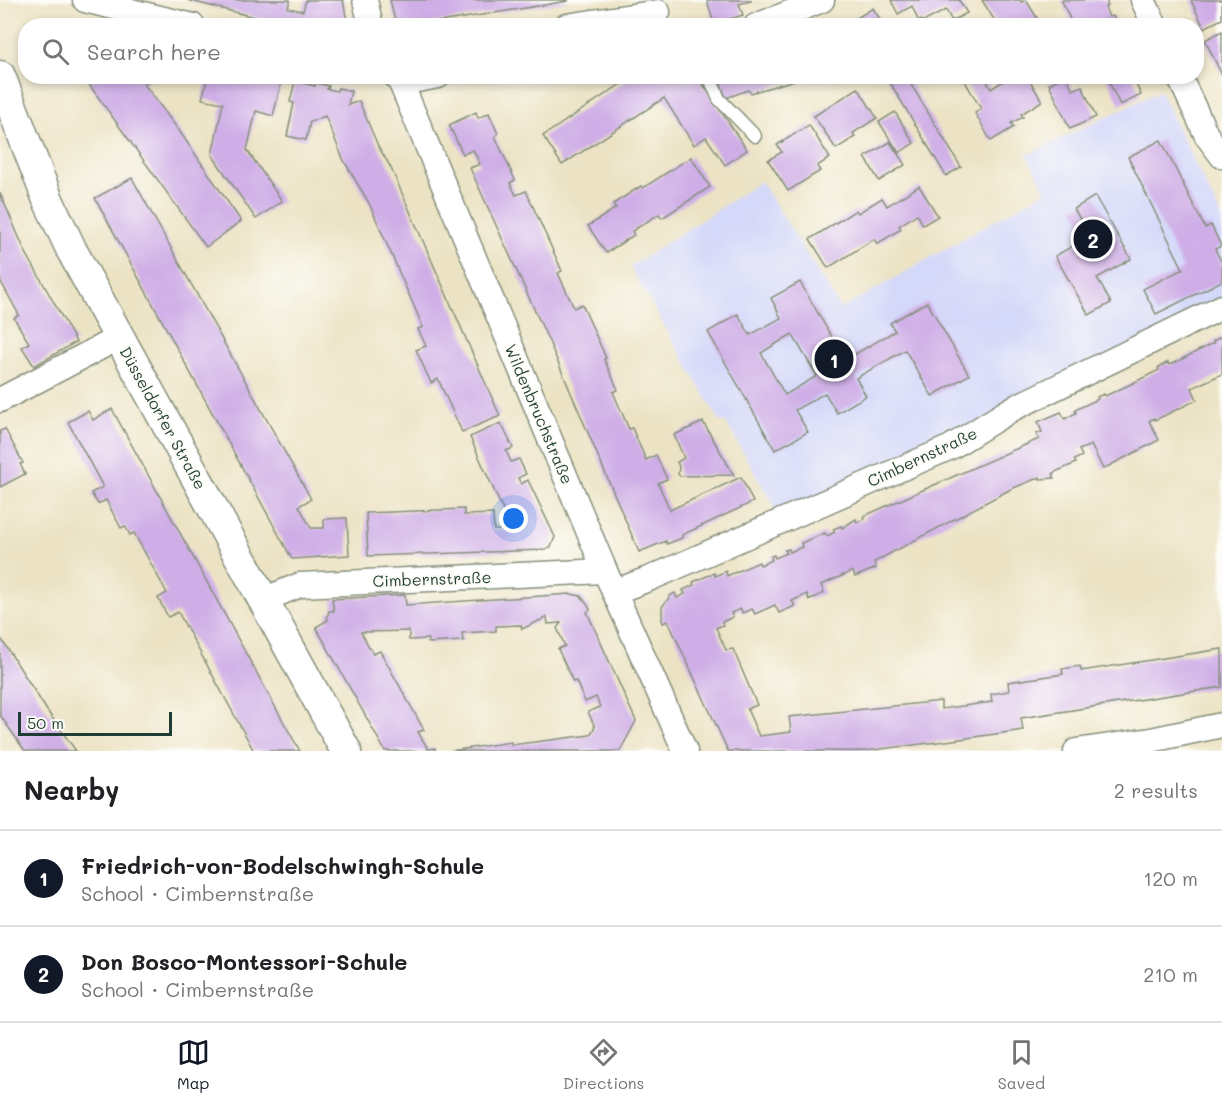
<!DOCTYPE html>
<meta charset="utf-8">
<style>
:root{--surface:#fff;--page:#f2f2f2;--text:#202124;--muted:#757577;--line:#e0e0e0;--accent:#111827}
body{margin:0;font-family:Mali,sans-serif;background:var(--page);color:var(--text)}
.scale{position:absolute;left:18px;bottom:15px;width:154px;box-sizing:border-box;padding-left:6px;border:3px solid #1f3d34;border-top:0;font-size:16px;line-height:21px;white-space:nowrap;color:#1f3d34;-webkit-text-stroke:4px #fdfcf7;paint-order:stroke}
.you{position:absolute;left:514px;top:519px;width:21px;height:21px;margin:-15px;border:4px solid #fff;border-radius:50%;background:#1a73e8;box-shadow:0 0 0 9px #1a73e833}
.badge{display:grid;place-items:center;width:39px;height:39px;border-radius:50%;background:var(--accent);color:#fff;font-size:20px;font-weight:700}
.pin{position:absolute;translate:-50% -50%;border:3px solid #fff;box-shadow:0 2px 6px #0006}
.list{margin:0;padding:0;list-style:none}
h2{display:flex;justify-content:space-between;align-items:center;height:78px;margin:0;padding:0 24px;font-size:26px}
h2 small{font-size:20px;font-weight:400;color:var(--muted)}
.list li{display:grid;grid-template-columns:39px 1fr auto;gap:18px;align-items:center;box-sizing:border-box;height:96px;padding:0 24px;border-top:2px solid var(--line)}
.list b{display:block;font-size:22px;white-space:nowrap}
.list p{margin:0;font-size:20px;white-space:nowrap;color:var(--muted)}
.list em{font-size:20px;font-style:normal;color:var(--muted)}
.icon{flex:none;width:33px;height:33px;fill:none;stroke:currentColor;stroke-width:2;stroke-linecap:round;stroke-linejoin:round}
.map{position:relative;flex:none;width:1222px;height:751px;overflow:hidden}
.search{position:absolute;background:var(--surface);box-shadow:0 3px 9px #0003;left:18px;right:18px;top:18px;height:66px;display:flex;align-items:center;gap:15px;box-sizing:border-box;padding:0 21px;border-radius:24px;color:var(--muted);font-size:22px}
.sheet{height:270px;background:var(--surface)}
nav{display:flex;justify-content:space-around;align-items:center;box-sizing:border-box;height:84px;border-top:2px solid var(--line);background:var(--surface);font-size:16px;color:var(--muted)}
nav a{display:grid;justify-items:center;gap:3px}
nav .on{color:var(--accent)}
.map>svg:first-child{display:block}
</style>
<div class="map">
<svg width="1222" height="751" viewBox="0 0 1222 751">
<rect width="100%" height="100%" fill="#fdfcf7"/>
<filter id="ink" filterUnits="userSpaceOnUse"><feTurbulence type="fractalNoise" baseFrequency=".0167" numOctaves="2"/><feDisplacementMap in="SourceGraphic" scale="12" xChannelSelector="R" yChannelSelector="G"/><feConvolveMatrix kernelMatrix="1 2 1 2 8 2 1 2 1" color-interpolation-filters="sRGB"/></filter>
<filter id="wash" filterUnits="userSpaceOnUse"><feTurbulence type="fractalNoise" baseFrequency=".008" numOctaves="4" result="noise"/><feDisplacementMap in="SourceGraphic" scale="24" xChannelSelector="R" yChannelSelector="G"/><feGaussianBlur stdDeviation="1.35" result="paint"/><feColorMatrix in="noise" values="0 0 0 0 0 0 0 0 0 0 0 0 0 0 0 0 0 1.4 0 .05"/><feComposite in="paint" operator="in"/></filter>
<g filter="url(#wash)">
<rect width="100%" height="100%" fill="#ece3c4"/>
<polygon fill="#d4d8f9" points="1160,91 1222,218 1222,307 782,520 725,421 721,423 630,267 761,181 841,309 1046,191 1027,155"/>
<g id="blocks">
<g fill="#cfaee7" fill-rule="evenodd">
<polygon points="187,0 290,0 288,8 303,11 306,0 343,0 348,26 289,26"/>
<polygon points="390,0 568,0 568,1 415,26 404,26 394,17"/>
<polygon points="707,0 751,0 751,1 739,4 743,15 714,24"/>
<polygon points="891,0 959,0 967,13 952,21 946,10 925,21 918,20 912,6 898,14"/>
<polygon points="982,0 1020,0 1021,2 1026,0 1042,26 998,26"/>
<polygon points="1063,0 1106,0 1108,6 1105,7 1109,17 1113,16 1118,26 1073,26 1062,1"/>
<polygon points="1191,0 1222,0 1222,19 1204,28"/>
<polygon points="873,8 884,26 840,26 852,21"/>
<polygon points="1222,31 1222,75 1205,40"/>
<polygon points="97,76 155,76 144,84 180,132 241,221 206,247 88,83"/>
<polygon points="208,76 283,76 273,116 256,111 247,150 282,201 256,219 212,155 223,103 202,99"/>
<polygon points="633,76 705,76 700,80 747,150 725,165 706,137 694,145 664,98 562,165 543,136"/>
<polygon points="718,76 794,76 795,80 751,93 748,90 726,98"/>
<polygon points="886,76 906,76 961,167 946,176"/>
<polygon points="962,76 984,76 991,89 1011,76 1027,76 1042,101 1021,114 1023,117 1011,123 1014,127 991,141 975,113 981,109"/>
<polygon points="1064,76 1066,76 1073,90 1082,86 1096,117 1070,129 1049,84"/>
<polygon points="1106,76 1132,76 1141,95 1120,105"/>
<polygon points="295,81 315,86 316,83 329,86 327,89 337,91 338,88 351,91 348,105 359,101 378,146 390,166 500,416 462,432 438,379 431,383 416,350 426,346 418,329 423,327 369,203 344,161 325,116 310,122 306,140 287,136 294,103 290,102"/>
<polygon points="858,88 877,118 853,133 855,137 836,149 814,116"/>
<polygon points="476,112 478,118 489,113 498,134 495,136 515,180 510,183 516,195 526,191 562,271 558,273 574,308 582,304 606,358 604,359 618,390 613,392 629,429 632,428 646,460 656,455 667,479 658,483 670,510 741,477 753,502 682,535 682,538 667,544 666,541 639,552 551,346 470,168 480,164 473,150 463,154 449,125"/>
<polygon points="895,112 914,143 899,153 879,122"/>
<polygon points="809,125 830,158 817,166 820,171 788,191 768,160 782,152 777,145"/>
<polygon points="1161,140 1205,228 1211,225 1221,246 1215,249 1222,263 1222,281 1156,314 1143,289 1183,269 1128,157"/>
<polygon points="890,142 905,165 879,181 865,157"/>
<polygon points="691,157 710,187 662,218 659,214 632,231 634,235 606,253 588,226 616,208 613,204 641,186 643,188"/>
<polygon points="132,178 311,499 299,506 311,528 324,528 324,519 347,518 349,555 292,559 95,198"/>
<polygon points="919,186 938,216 923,225 917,214 899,226 901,229 877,244 874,239 828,268 810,239 856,210 858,213 882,198 887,206"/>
<polygon points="0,193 25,251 76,342 34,366 22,347 29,343 14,318 19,315 0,280"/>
<polygon points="1095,196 1131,259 1097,278 1111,303 1089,315 1055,256 1090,236 1074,209"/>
<path d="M800,282L845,360L895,331L890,323L927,302L969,375L932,396L905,350L856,378L866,396L837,413L825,393L795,410L808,432L775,450L708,332L738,314L750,335L781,318L771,298ZM792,334L817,376L785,395L761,353Z"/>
<polygon points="1222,336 1222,374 1192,388 1197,400 1155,420 1154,418 1149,421 1159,440 1103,469 1091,445 1079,450 1082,456 1074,460 1076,463 1053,473 1054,478 1040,479 1040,477 1011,489 874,562 876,568 855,577 853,571 821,585 824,593 809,600 807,594 792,601 795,606 779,613 775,605 755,614 752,609 742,613 741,609 731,613 733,617 722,622 723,625 716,628 726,650 733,649 757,705 747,709 759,736 791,732 789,717 941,701 941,709 992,702 991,694 1009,691 1008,682 1063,674 1062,669 1080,666 1081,671 1222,649 1222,687 1021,718 1023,730 946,741 864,751 728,751 668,621 663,623 662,620 662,607 671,595 675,593 677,598 685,594 683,590 694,585 693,582 714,573 715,576 726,571 727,576 759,562 760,565 772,560 771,556 774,555 775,558 787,553 785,550 789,549 790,552 802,547 801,543 825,533 827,536 835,532 833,529 841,526 842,528 856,519 857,522 865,519 864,516 1025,445 1039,439 1036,434 1042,432 1038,422 1061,412 1065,419 1076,413 1075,410 1098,399 1097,397 1104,394 1105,396 1131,384 1159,370 1158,368 1168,362 1169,365 1178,361 1214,343 1213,341"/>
<polygon points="112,409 283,721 300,751 254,751 178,612 168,617 158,598 167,593 134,533 130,535 125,526 121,528 106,500 98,504 91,493 103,487 68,422 88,411 93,420"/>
<polygon points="703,422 734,475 680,476 678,474 679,467 677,462 684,458 674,435"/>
<polygon points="501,423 513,448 506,451 511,462 519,459 526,474 518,478 521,484 528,480 555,537 551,547 546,550 368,556 366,513 464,509 464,515 493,514 494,530 512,530 470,437"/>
<polygon points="5,429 23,463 20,464 25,474 0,487 0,431"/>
<polygon points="571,594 581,596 589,607 590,610 587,612 636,721 620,751 450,751 511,742 511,745 590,735 595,727 588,712 600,707 596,697 585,702 576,681 573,682 558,649 565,646 557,628 561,623 548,624 547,617 522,629 521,625 496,626 496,631 462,633 463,641 428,643 428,639 409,640 409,631 361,632 373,654 380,651 424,730 418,732 428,749 435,748 435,751 385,751 316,627 328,620 327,617 329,611 334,611 332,599 405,595 406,605"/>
<polygon points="0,637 48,712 76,751 25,751 0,715"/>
</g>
</g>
</g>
<g filter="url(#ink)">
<use href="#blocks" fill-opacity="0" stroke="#86907c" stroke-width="1.5"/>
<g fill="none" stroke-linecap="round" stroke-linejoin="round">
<defs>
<polyline id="service" points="709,76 719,99 755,136"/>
<g id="minor">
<polyline points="85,0 193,26"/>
<polyline points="365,0 371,26"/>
<polyline points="1143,0 1155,26"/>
<polyline points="566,26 658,12"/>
<polyline points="756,26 822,0"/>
<polyline points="396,76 401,83 605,571 685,751"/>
<polyline points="1179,76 1207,136 1222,156"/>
<polyline points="401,83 438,76"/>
<polyline points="0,400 118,338"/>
<polyline points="614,592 651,578 951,447 1012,409 1222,307"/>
<polyline points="263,600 300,585 605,571"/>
<polyline points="1076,751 1151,740 1222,725"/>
</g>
<polyline id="tertiary" points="0,76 48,200 72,251 346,751"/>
</defs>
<use href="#service" stroke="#86907c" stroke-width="15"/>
<use href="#minor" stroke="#86907c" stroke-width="27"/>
<use href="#tertiary" stroke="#86907c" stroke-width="33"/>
<use href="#service" stroke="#fff" stroke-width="12"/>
<use href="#minor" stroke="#fff" stroke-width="24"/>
<use href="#tertiary" stroke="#fff" stroke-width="30"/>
</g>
</g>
<g text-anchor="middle" stroke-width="4.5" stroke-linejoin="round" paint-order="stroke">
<g font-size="16" fill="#1f3d34" stroke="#fdfcf7">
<text transform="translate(539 414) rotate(67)" y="6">Wildenbruchstraße</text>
<text transform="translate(163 418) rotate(61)" y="6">Düsseldorfer Straße</text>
<text transform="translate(922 457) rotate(-25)" y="6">Cimbernstraße</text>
<text transform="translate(432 579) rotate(-2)" y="6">Cimbernstraße</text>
</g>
</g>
</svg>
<div class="scale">50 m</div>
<div class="you"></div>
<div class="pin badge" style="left:834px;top:359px">1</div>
<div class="pin badge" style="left:1093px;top:239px">2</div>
<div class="search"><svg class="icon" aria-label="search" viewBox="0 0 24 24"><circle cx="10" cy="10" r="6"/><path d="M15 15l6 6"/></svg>Search here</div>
</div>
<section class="sheet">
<h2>Nearby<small>2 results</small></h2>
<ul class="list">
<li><span class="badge">1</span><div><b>Friedrich-von-Bodelschwingh-Schule</b><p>School · Cimbernstraße</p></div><em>120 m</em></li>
<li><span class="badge">2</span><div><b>Don Bosco-Montessori-Schule</b><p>School · Cimbernstraße</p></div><em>210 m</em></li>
</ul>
</section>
<nav>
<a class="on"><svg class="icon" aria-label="map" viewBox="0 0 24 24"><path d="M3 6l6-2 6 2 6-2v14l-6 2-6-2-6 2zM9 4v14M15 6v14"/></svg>Map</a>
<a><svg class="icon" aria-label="directions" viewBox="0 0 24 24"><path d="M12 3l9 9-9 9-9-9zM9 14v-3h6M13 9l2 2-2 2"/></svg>Directions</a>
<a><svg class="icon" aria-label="saved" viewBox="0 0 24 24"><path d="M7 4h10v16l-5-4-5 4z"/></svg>Saved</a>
</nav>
